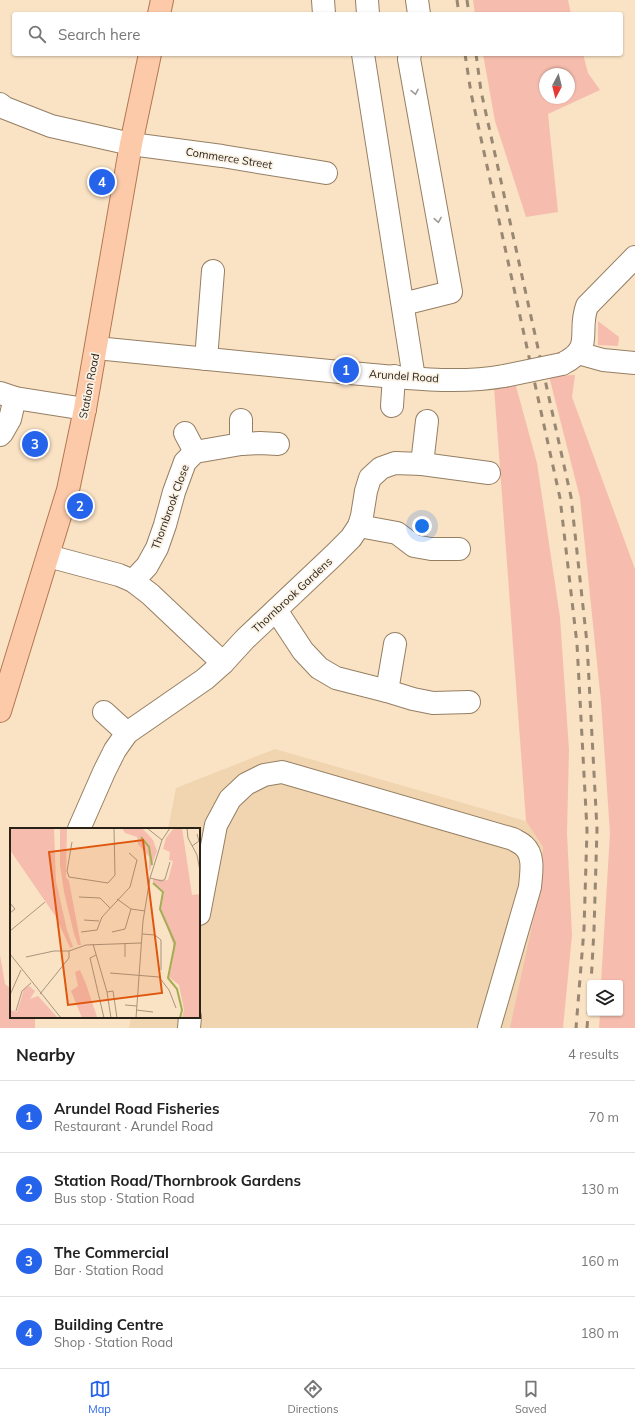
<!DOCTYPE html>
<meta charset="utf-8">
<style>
:root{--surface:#fff;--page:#f2f2f2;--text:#222;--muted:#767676;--line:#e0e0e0;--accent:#2563eb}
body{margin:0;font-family:Mulish,sans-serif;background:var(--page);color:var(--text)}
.controls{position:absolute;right:12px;bottom:12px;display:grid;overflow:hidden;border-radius:4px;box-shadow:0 1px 3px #0004}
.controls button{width:36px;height:36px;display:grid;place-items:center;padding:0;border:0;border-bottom:1px solid var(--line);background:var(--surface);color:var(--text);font:20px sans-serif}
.compass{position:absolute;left:539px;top:68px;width:36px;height:36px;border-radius:50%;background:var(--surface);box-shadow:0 1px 3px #0004;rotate:187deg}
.you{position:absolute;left:422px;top:526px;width:14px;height:14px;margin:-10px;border:3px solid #fff;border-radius:50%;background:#1a73e8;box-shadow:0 0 0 6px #1a73e833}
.badge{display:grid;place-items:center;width:26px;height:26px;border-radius:50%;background:var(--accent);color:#fff;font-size:13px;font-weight:700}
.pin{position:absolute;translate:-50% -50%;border:2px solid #fff;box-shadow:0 1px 4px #0006}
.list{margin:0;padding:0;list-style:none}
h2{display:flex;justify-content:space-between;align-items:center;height:52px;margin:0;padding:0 16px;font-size:17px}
h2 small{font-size:13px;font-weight:400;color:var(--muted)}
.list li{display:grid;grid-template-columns:26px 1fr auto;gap:12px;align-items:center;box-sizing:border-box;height:72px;padding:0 16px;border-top:1px solid var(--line)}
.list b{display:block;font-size:15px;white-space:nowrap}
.list p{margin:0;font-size:13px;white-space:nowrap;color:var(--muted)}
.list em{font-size:13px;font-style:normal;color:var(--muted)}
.icon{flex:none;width:22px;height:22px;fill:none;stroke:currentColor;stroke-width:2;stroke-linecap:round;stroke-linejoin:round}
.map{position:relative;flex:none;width:635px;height:1028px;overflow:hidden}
.search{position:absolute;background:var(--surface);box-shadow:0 1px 3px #0004;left:12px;right:12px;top:12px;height:44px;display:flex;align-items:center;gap:10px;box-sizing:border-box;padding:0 14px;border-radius:4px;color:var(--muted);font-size:15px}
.sheet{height:340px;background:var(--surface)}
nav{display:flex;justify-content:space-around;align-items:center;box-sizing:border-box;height:56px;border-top:1px solid var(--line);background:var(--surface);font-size:11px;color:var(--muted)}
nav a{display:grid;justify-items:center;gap:2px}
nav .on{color:var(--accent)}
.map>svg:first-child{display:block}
</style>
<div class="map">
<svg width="635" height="1028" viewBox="0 0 635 1028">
<rect width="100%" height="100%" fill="#fae2c4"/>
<polygon fill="#f1d5b0" points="275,749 567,833 557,1028 129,1028 131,1017 199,1017 199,829 168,829 176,788"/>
<g fill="#f6bdae" fill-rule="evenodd">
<polygon points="473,0 568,0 571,14 475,14"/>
<path d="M483,54H583L588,73L600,90L548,114L558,212L526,217L495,121ZM545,74H569V98H545Z"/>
<polygon points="598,321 619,337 618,346 598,345"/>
<polygon points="575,375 572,397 635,569 635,1028 599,1028 600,1013 620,1013 620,983 601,983 610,833 601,702 580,498 549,376"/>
<polygon points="516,386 537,463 560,617 569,750 567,833 572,935 563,1028 510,1028 541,884 543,847 526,821 494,387"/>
<polygon points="0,955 5,984 11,989 11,1017 35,1017 35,1028 0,1028"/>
</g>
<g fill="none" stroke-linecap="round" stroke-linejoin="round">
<defs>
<g id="minor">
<polyline points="323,0 324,14"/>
<polyline points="367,0 368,14"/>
<polyline points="417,0 419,14"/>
<polyline points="363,54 414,378"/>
<polyline points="0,104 5,108 51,126 131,144 222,156 326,173"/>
<polyline points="403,304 451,292 409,59 410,54"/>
<path d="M96,348C181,356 265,365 350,373C401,377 454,385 504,376"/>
<polyline points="578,353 603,360 635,363"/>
<polyline points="206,359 213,271"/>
<path d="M562,364C595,348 577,333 587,306L635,257"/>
<polyline points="0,393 15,398 85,409"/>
<polyline points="392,406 394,376"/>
<polyline points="185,433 195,452"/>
<polyline points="0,435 2,433 10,419 15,398"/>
<polyline points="241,444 241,420"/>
<polyline points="422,464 427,421"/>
<polyline points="359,526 397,533 414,546 431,549 459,549"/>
<polyline points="48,556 119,575 133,581 150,594 223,663"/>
<polyline points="133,581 147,566 157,548 165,525 174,492 185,462 195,452 241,444 260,443 278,444"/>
<polyline points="276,610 303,651 319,668 336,678 387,691 413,699 433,703 469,702"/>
<polyline points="387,691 395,644"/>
<polyline points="104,712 127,733"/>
<polyline points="79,829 104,772 115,750 127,733 205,679 223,663 245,639 334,555 351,538 359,526 362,516 366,491 370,478 381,468 395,463 422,464 489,473"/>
<path d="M199,914L216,825L230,799L246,784L264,775L282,772L513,839C516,841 521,843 524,846C535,856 531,874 530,887L489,1028"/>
<polyline points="189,1028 190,1017"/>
</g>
<g id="major">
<polyline points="159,14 162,0"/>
<polyline points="0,711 68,490 85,409 131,144 150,54"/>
</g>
</defs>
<use href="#minor" stroke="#957f63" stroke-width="24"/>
<use href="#major" stroke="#b27850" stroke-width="24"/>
<use href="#minor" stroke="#fff" stroke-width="22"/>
<use href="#major" stroke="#fccaa9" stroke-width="22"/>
<g stroke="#988772" stroke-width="3" stroke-dasharray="7 7" stroke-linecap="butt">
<polyline points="457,0 459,14"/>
<polyline points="467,0 469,14"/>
<polyline points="465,54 471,93 560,498 577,644 587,830 584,929 576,1028"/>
<polyline points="476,54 481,91 571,497 587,643 597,829 594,930 591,983"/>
<polyline points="587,1028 590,991"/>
</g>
<defs>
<polyline id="minor-bridge" points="504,376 562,364"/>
</defs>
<use href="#minor-bridge" stroke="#957f63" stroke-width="24" stroke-linecap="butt"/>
<use href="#minor-bridge" stroke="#fff" stroke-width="22"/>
</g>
<defs><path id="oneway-chevron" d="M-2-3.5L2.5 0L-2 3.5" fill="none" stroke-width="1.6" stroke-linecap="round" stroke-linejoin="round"/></defs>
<g stroke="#a09c97">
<use href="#oneway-chevron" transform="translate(415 92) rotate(80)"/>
<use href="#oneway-chevron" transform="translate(438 220) rotate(80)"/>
</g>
<g text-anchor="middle" stroke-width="3.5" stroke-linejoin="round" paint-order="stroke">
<g font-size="11" fill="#2b2217" stroke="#fbf2e6">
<text transform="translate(229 158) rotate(9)" y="4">Commerce Street</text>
<text transform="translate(404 376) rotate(4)" y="4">Arundel Road</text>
<text transform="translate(89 386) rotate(-79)" y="4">Station Road</text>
<text transform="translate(170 507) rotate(-70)" y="4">Thornbrook Close</text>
<text transform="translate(292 595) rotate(-43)" y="4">Thornbrook Gardens</text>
</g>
</g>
<g transform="translate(10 828)">
<rect width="190" height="190" fill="#fae2c4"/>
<path d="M0,0H44L46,53L57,102L63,119L60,120L46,89L0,22ZM50,0H57L56,49L59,53L71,117H68L64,106L54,64L50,37ZM112,0H132L143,12L147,23L139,44V29L128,16L127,9L115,5ZM164,0H172L182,67L190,66V190H172L174,182L169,157L159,149L163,130V116L151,81L154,64L143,54V51L158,52L163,33L159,32L160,24L153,21L156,10ZM70,142L76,156L87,189L72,190L61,163L68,158L65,144ZM19,158L25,163L20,171L28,168L48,190H0V182L7,184L14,161Z" fill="#f6bdae"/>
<path fill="none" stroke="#a5ad54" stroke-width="2" d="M131,9L139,19L142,37M143,55L153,64L150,81L165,115L158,150L167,161L172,182L170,190"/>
<path fill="none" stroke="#a7957f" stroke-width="1" d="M137,0L152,12M177,0L178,10L187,27L190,43M62,14L57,43L59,49L98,55L105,47L104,0M182,18L189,13L187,6M140,50L152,53L155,51L160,34M69,69L90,70L100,80M107,71L121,81L135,83M0,75L5,81L0,85M74,92L89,93M0,103L35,74M71,104L87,102L92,89L120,59L127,32L119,25M102,104L115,101L121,81M132,106L145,107L151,112V142M115,115V129M83,116L97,164L101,190M0,126L51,190M86,127L80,130L94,190M16,129L44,123H59L76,117L131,115M100,145L149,149L159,162L166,180M97,164L103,163L107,190M30,166L59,130V123M0,167L11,142M115,177L127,178M126,182L143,184M6,183L12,163L21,155M126,190L133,93L140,50L152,12L160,0"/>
<path fill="#df560d" fill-opacity="0.15" stroke="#df560d" stroke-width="2" d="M133,12L152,165L58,177L39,24Z"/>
<rect width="190" height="190" fill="none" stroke="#2b2217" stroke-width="2"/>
</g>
</svg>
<div class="controls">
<button><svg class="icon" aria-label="layers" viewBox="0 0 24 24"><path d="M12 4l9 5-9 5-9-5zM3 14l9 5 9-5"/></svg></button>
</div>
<svg class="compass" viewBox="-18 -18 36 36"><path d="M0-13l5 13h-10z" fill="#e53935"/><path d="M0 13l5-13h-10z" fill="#767676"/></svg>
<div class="you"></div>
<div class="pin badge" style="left:346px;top:370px">1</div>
<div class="pin badge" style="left:80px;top:506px">2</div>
<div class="pin badge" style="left:35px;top:444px">3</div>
<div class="pin badge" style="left:102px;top:182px">4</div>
<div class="search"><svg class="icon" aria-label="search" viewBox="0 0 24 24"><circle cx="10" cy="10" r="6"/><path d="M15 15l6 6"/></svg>Search here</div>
</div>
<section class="sheet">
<h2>Nearby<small>4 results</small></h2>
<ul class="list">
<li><span class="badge">1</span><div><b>Arundel Road Fisheries</b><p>Restaurant · Arundel Road</p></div><em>70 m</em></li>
<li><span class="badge">2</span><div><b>Station Road/Thornbrook Gardens</b><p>Bus stop · Station Road</p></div><em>130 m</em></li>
<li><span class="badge">3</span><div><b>The Commercial</b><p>Bar · Station Road</p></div><em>160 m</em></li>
<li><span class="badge">4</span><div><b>Building Centre</b><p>Shop · Station Road</p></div><em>180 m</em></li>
</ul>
</section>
<nav>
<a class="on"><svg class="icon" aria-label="map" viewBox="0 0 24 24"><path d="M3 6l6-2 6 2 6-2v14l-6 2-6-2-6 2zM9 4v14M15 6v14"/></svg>Map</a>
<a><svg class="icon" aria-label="directions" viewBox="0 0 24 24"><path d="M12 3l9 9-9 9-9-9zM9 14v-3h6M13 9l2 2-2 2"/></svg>Directions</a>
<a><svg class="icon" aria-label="saved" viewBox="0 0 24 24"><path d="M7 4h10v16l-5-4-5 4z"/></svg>Saved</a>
</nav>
